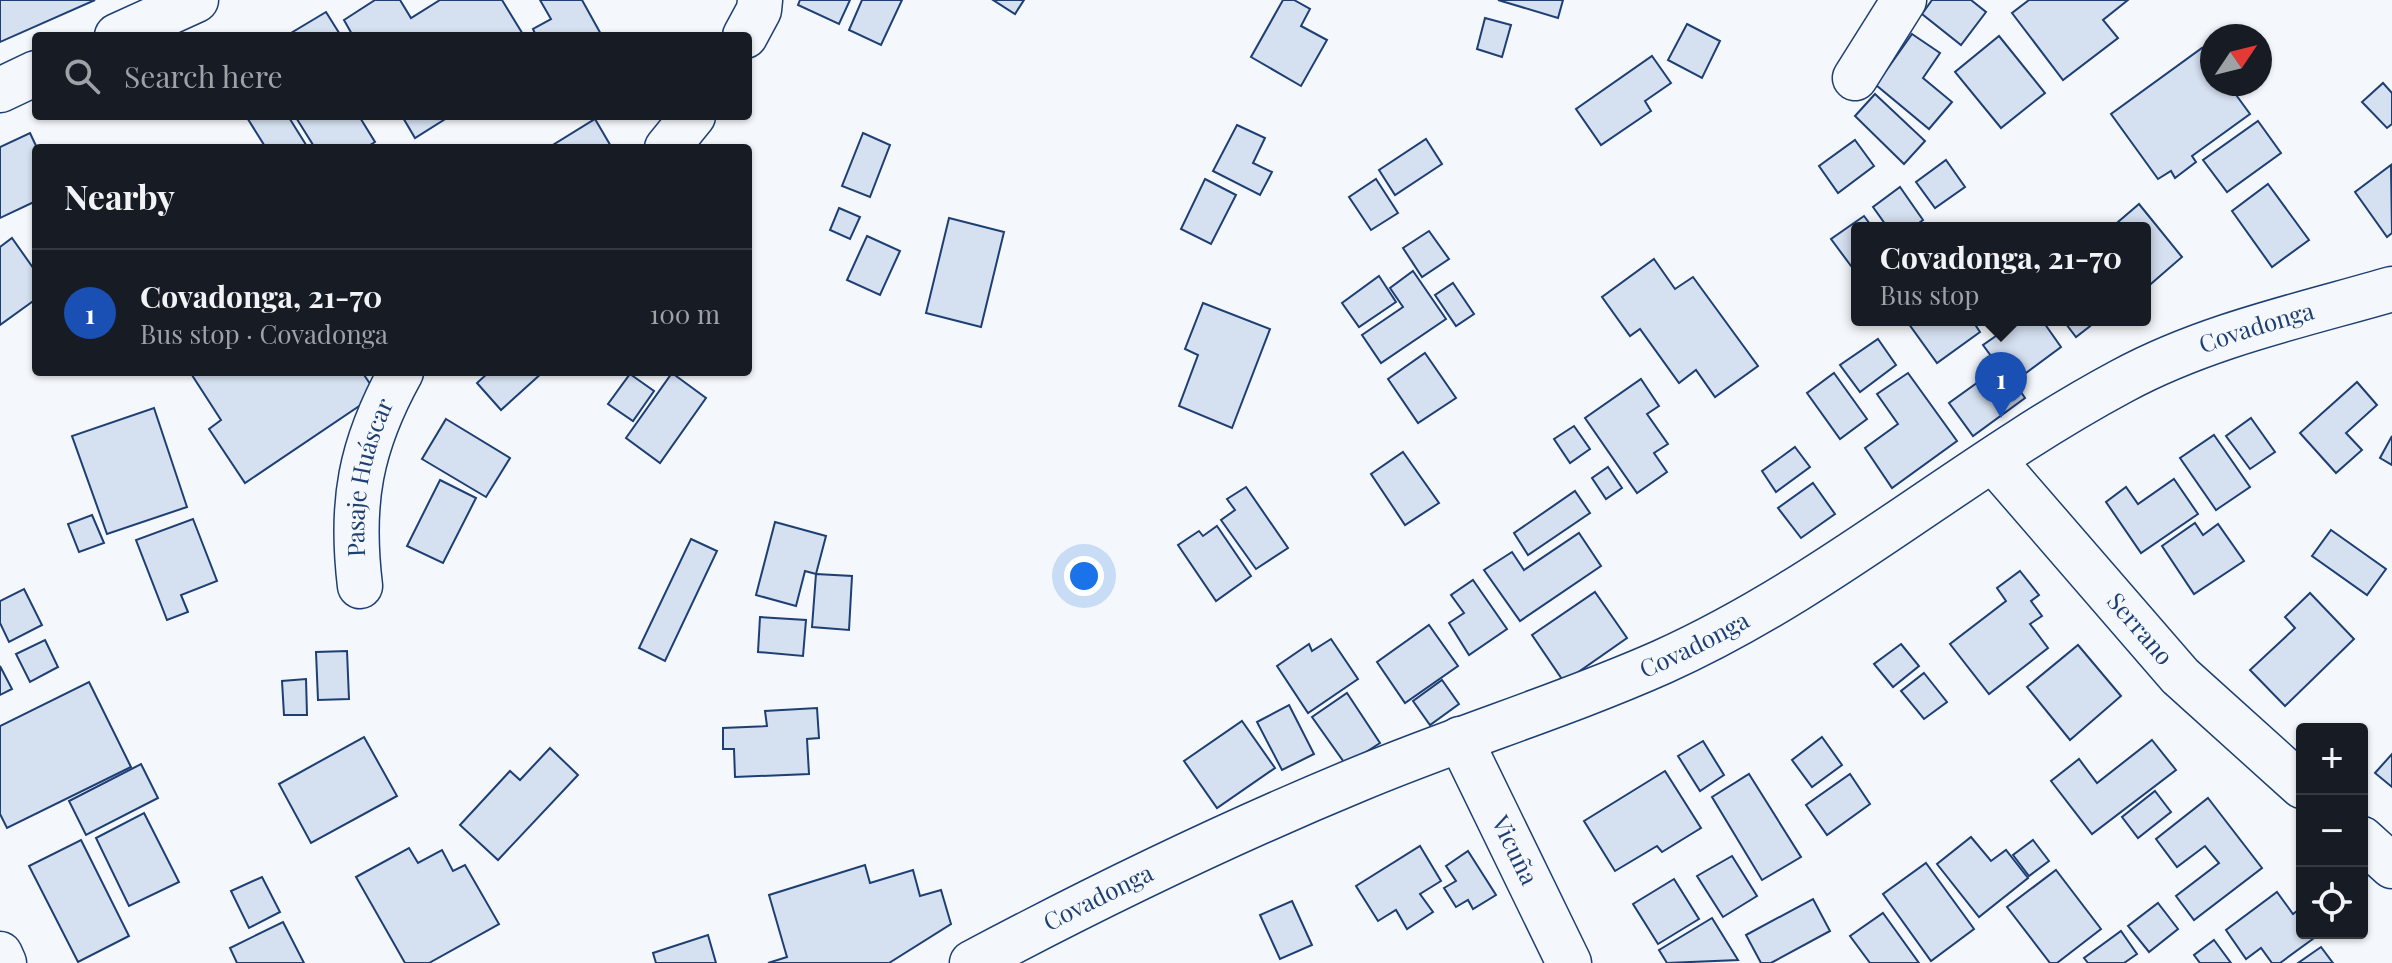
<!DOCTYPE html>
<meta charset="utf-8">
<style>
:root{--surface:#171b24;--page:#242831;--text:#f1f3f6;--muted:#9ea1a6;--line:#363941;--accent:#2563eb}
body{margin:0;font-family:"Playfair Display",serif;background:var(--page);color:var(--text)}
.controls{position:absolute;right:24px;bottom:24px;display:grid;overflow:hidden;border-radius:8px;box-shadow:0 2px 6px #0004}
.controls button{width:72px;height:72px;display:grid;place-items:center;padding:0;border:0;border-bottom:2px solid var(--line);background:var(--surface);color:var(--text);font:40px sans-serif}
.compass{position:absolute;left:2200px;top:24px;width:72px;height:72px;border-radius:50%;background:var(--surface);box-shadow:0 2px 6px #0004;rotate:55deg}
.you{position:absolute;left:1084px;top:576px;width:28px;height:28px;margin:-20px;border:6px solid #fff;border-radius:50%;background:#1a73e8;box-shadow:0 0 0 12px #1a73e833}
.badge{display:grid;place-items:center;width:52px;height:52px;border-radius:50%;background:var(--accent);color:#fff;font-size:26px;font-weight:700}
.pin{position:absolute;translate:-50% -66px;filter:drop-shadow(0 2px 4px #0008)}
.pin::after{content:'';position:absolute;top:42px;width:28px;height:24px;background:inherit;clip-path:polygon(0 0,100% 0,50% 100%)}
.popup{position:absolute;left:1851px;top:222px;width:300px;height:104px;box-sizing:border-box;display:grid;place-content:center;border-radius:8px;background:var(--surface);filter:drop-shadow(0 2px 6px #0005);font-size:26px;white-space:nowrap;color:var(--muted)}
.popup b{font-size:30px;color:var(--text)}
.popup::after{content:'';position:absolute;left:50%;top:100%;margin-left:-16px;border:16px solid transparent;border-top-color:var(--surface)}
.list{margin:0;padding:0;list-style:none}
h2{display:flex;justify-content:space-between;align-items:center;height:104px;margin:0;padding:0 32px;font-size:34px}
h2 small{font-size:26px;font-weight:400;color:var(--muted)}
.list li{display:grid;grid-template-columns:52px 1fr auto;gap:24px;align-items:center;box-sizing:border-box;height:128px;padding:0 32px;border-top:2px solid var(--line)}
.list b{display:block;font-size:30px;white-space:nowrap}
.list p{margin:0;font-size:26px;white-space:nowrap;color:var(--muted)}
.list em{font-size:26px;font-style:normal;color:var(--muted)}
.icon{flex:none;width:44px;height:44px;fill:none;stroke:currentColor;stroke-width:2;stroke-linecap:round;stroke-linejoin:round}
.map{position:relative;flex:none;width:2392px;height:963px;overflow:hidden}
.search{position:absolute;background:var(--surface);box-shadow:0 2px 6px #0004;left:32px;top:32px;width:720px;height:88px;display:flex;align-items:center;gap:20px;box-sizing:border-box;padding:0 28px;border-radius:8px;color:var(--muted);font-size:30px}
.panel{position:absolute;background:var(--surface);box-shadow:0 2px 6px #0004;left:32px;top:144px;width:720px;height:232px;border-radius:8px}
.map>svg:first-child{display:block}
</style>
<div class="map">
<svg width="2392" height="963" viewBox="0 0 2392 963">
<rect width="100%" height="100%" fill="#f4f7fb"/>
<g fill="#d5e0f0" stroke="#1d3f73" stroke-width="2">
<polygon points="0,0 95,0 0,42"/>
<polygon points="375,0 400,0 411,18 440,0 502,0 524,36 353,36 344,20"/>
<polygon points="540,0 582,0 602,36 536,36 533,29 551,19"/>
<polygon points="800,0 850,0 839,24 798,5"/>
<polygon points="862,0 902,0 881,45 849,30"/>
<polygon points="993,0 1024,0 1015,14"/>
<polygon points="1283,0 1294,0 1310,9 1301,26 1327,40 1301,86 1251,57"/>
<polygon points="1498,0 1563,0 1558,18"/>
<polygon points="1932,0 1971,0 1986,12 1961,45 1922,14"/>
<polygon points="2029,0 2128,0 2103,20 2118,38 2063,80 2012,13"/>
<polygon points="326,12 341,36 286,36"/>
<polygon points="1485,18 1511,25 1502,57 1477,49"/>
<polygon points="1687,24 1720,41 1702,78 1668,60"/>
<polygon points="1912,34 1940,53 1923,78 1952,102 1929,129 1876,85"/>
<polygon points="1999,36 2045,93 2001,128 1955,72"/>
<polygon points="2202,48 2212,61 2212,84 2228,84 2250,114 2192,156 2196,162 2175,178 2171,171 2158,179 2111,114"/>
<polygon points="1652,56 1671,83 1645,101 1651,111 1601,145 1576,109"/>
<polygon points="2383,83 2392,93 2392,124 2387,128 2362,102"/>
<polygon points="1875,94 1925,141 1904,164 1855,116"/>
<polygon points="246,116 288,116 308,148 266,148"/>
<polygon points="295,116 359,116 375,142 365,148 315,148"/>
<polygon points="402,116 450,116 415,138"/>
<polygon points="595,119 612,148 548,148"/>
<polygon points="2258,121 2281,153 2227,192 2203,160"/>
<polygon points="1237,125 1265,138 1253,163 1272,172 1260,195 1213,171"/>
<polygon points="30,133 37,148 36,201 0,218 0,147"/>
<polygon points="863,133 890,145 870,197 842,186"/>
<polygon points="1426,139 1442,164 1395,195 1379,170"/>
<polygon points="1855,140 1874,166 1838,193 1819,166"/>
<polygon points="1946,160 1965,187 1935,208 1916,182"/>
<polygon points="2391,165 2392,233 2387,237 2355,192"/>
<polygon points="1205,179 1236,195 1211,244 1181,229"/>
<polygon points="1376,179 1398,213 1371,230 1349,197"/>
<polygon points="2268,184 2309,240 2272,267 2232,211"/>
<polygon points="1900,187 1923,220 1912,228 1888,228 1873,207"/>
<polygon points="2139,204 2182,257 2145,289 2145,228 2111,228"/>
<polygon points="839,208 860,217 850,239 830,230"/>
<polygon points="1864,216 1873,228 1857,228 1857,268 1854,270 1831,239"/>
<polygon points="949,218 1004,232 981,327 926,313"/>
<polygon points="1429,231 1449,259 1422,277 1403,248"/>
<polygon points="867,236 900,251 880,295 847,280"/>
<polygon points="12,238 36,272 36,299 0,325 0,247"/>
<polygon points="1654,259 1675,289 1693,277 1758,366 1715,397 1696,370 1679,383 1640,329 1630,336 1602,297"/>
<polygon points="1413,271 1446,319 1381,363 1362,335 1403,307 1390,288"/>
<polygon points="1379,276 1396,302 1359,327 1342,303"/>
<polygon points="1453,283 1474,314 1456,326 1435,295"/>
<polygon points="1203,303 1270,329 1232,428 1179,406 1198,355 1185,349"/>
<polygon points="1906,320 1972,320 1980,332 1937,363"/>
<polygon points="2019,320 2042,320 2061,347 2014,382 2025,398 1973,436 1949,403 1999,367 1983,345"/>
<polygon points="2063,320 2098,320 2076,337"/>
<polygon points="1878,339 1896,365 1860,392 1840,365"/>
<polygon points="1425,353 1456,398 1418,423 1388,379"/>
<polygon points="190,372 362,372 377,394 245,483 209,429 221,420"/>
<polygon points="489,372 543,372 501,410 477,383"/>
<polygon points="672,373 706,398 660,463 626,438"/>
<polygon points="1834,373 1867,419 1840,439 1807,393"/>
<polygon points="1908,373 1957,441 1892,488 1865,448 1898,424 1877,394"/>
<polygon points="630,374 654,391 633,421 608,404"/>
<polygon points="1641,379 1659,406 1647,414 1668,444 1654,453 1667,472 1637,493 1585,418"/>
<polygon points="2357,382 2377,405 2346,433 2362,450 2336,473 2300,433"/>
<polygon points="154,408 187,507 107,534 72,436"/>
<polygon points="2251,418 2275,452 2250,469 2226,436"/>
<polygon points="446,419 510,458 486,497 422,459"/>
<polygon points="1574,426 1590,449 1570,463 1554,439"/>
<polygon points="2214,435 2250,487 2216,510 2180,458"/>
<polygon points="2392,436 2392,465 2380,458"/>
<polygon points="1795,447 1810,467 1776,492 1762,471"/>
<polygon points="1403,452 1439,503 1405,525 1371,474"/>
<polygon points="1608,467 1622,488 1606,499 1592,478"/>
<polygon points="2174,479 2198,514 2141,553 2106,502 2126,487 2138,504"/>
<polygon points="440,480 476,498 443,563 407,546"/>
<polygon points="1813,483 1835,514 1801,538 1778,508"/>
<polygon points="1246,487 1288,548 1256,569 1221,520 1235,510 1227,499"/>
<polygon points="1575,491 1590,513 1528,555 1514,533"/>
<polygon points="92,515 104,543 79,552 68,524"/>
<polygon points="193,519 217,581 181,595 188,612 167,620 136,540"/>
<polygon points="775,522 826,536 816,574 805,571 796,606 756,595"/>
<polygon points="2195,523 2203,535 2218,524 2244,561 2194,594 2162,546"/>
<polygon points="1217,526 1251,576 1216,601 1178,545 1199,531 1203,536"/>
<polygon points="2331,530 2386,569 2367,595 2312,556"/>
<polygon points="1579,533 1601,566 1520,621 1484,570 1512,552 1524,570"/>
<polygon points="691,539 717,551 665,661 639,648"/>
<polygon points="2020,571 2039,595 2031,601 2042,616 2030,624 2048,648 1989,694 1950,644 2006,601 1997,588"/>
<polygon points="816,574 852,576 849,630 812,627"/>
<polygon points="1473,580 1507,629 1469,655 1449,623 1464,613 1451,595"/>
<polygon points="24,589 42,625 9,642 0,623 0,601"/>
<polygon points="1595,592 1627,638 1564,682 1532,635"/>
<polygon points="2310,593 2354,639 2285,706 2250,670 2295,628 2285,617"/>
<polygon points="760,617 806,620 803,656 758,652"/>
<polygon points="1429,625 1458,666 1405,703 1377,662"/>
<polygon points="1331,639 1358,679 1308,713 1277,666 1309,644 1312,651"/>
<polygon points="45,640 58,667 30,682 16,654"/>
<polygon points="1901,644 1919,666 1893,687 1874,664"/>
<polygon points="2078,645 2121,696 2070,740 2027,687"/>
<polygon points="347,651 349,699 318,700 316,652"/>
<polygon points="0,666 12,689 0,695"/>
<polygon points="1924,673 1947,702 1924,719 1901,691"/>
<polygon points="306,679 307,715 284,715 282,681"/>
<polygon points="1442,680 1459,704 1430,725 1413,701"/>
<polygon points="89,682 131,767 7,828 0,814 0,726"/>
<polygon points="1347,693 1380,743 1346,765 1312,717"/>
<polygon points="1289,705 1314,754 1282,770 1257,722"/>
<polygon points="817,708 819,738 807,739 809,774 735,777 734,749 723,749 723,728 767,726 765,711"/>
<polygon points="1242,721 1275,768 1217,808 1184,761"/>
<polygon points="364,737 397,796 311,843 279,784"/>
<polygon points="1822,737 1842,765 1812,787 1792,760"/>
<polygon points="2152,740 2176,770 2092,834 2051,781 2079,759 2097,783"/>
<polygon points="1703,741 1724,775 1700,791 1678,756"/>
<polygon points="550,748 578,775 498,860 460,825 510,771 520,780"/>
<polygon points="2392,754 2392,787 2375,773"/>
<polygon points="141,764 158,798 86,835 69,801"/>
<polygon points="1665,771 1701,828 1662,852 1657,846 1615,871 1584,821"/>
<polygon points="1749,774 1801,857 1762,880 1712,797"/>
<polygon points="1850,774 1870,804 1827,835 1806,805"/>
<polygon points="2155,791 2171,812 2138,838 2122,817"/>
<polygon points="2208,798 2262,868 2194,920 2176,896 2219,863 2205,846 2177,867 2156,839"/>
<polygon points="144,813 179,882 129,906 96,838"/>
<polygon points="1971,837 1991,861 2006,850 2028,878 1979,917 1937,864"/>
<polygon points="81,840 129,936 78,962 29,866"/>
<polygon points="2033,840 2049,861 2029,876 2013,855"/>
<polygon points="1420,846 1441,881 1420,894 1433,912 1407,929 1396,910 1378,921 1356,886"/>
<polygon points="409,848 418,863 442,850 453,871 465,865 499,924 429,963 405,963 356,877"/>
<polygon points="1468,851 1496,895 1473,909 1468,900 1456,907 1444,888 1456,881 1446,866"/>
<polygon points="1732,856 1757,896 1723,917 1697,876"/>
<polygon points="1926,863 1974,929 1931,961 1883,894"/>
<polygon points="865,865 870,883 913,870 920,896 941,890 951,924 889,963 768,963 787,957 769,895"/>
<polygon points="2056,870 2101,929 2057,963 2050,963 2007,907"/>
<polygon points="262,877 280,912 249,928 231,891"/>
<polygon points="1674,879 1699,919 1658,944 1633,904"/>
<polygon points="2277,892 2293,914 2302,907 2302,933 2321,933 2280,963 2272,963 2261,948 2246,959 2226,930"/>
<polygon points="1813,899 1830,931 1771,963 1761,963 1746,935"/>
<polygon points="1292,901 1312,945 1280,959 1260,915"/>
<polygon points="2158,903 2178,929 2149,952 2128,926"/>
<polygon points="1883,913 1919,963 1870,963 1850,936"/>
<polygon points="1712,918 1738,960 1667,963 1659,950"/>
<polygon points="283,922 304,963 237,963 230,948"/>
<polygon points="2121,931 2137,954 2124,963 2088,963 2084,958"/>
<polygon points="708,935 716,963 656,963 653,953"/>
<polygon points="2214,940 2231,963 2200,963 2194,955"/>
<polygon points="2321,947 2333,963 2298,963"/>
</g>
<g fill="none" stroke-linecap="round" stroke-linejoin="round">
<defs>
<g id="minor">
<polyline points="117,36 196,0"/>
<polyline points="745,36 759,10 760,0"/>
<polyline points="1855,78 1904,0"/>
<polyline points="0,90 36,73"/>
<polyline points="667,148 693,116"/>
<path id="s1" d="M1993,460L2180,676L2302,786"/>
<path id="s2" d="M360,586C350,503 360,446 401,372"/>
<path id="s3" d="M1460,739L1569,963"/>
<polyline points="2362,839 2392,866"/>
<polyline points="0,954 4,963"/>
<path id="s4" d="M972,963C1098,896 1226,834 1359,779C1459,737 1563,706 1662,662C1827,588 1963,466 2122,381C2205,336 2302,315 2392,289"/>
</g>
</defs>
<use href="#minor" stroke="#1d3f73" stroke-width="47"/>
<use href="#minor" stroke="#f4f7fb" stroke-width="44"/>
</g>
<g text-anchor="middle" stroke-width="6" stroke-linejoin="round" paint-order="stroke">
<g font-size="24" fill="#1d3f73" stroke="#f4f7fb">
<text dy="8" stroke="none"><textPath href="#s4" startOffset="1438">Covadonga</textPath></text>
<text dy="8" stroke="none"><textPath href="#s2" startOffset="110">Pasaje Huáscar</textPath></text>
<text dy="8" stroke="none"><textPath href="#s1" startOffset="224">Serrano</textPath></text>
<text dy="8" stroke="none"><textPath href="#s4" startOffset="790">Covadonga</textPath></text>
<text dy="8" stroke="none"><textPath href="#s3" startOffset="124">Vicuña</textPath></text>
<text dy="8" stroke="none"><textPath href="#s4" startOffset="142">Covadonga</textPath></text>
</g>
</g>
</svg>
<div class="controls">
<button>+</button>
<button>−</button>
<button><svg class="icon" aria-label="locate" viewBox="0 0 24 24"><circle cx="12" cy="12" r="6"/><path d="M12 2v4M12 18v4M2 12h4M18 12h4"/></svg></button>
</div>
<svg class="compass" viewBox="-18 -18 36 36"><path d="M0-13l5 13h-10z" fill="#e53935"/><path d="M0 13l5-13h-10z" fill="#9ea1a6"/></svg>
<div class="you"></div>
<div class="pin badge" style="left:2001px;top:418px;background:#1a4fb4">1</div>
<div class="popup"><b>Covadonga, 21-70</b>Bus stop</div>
<div class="search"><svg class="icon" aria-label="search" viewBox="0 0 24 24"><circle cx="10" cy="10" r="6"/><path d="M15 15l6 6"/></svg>Search here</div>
<section class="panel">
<h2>Nearby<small></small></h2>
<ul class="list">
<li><span class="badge" style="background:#1a4fb4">1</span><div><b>Covadonga, 21-70</b><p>Bus stop · Covadonga</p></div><em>100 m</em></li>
</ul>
</section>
</div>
